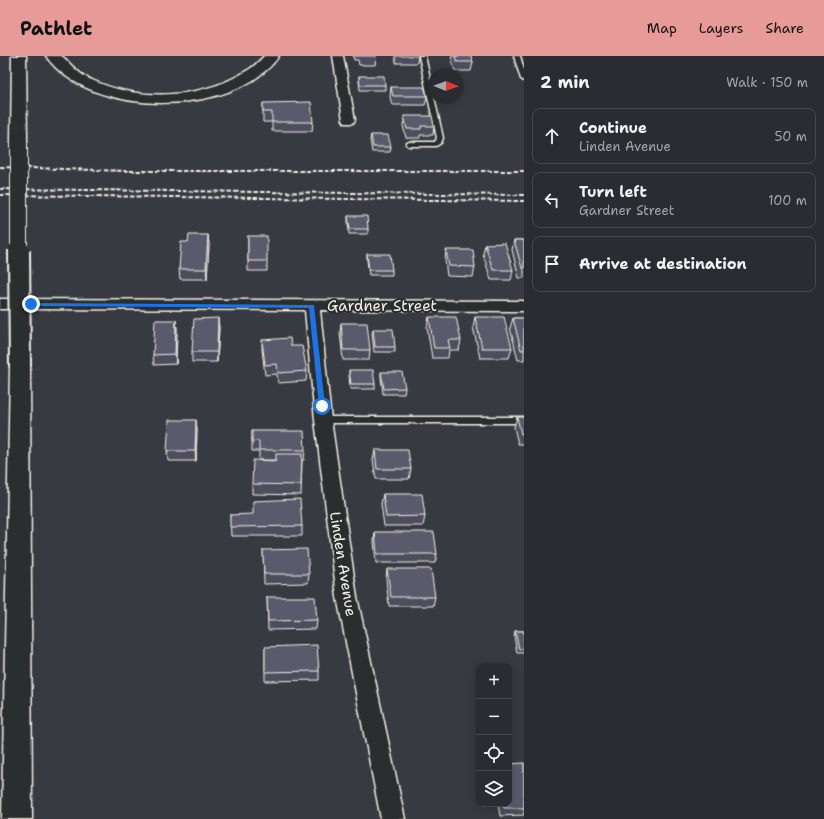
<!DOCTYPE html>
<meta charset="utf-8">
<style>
:root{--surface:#2a2c31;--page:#36383d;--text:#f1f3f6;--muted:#a5a7ab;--line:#46484d;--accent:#e69b98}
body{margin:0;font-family:"Shantell Sans",sans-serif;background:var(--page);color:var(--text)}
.controls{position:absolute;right:12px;bottom:12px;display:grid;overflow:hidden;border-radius:8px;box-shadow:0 2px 10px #0003}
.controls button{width:36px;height:36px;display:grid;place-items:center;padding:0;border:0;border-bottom:1px solid var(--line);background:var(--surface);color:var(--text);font:20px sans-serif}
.compass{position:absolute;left:428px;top:12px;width:36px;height:36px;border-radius:50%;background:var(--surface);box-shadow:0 2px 10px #0003;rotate:91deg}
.stop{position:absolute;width:12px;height:12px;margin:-9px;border:3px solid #1a73e8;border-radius:50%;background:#fff}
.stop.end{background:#1a73e8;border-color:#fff;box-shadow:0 1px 4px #0008}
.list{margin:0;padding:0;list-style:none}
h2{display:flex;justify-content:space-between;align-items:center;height:52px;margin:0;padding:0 16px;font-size:17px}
h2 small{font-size:13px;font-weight:400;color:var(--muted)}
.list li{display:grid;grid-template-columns:26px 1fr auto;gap:12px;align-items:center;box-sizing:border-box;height:56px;margin:0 8px 8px;padding:0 8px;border:1px solid var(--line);border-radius:8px}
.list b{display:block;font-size:15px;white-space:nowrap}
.list p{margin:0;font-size:13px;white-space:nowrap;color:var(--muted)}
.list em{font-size:13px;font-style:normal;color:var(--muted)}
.icon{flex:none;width:22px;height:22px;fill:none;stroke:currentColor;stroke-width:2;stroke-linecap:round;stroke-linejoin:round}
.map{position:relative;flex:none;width:524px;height:763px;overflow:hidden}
header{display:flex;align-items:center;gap:24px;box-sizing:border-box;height:56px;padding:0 20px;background:var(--accent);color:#111}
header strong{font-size:19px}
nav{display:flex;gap:22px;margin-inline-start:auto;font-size:14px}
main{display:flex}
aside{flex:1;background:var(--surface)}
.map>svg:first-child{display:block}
</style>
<header>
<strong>Pathlet</strong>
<nav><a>Map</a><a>Layers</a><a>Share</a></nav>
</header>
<main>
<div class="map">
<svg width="524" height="763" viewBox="0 0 524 763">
<rect width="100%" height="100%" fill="#383a41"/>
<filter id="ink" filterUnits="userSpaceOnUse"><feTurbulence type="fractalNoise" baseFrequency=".025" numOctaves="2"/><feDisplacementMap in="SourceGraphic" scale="8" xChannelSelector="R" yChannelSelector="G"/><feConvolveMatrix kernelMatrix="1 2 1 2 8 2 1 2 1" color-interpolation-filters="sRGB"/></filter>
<g filter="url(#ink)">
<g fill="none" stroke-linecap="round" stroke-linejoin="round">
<defs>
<g id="lane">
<polygon points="419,0 425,0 443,82 441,87 436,90 409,90 406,88 409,86 435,86 437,82"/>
<polygon points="514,0 520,0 524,14 524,25 521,23"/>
<polygon points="323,361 524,361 524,367 323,367 319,364"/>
</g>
<g id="street">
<polygon points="333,0 343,0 355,64 353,67 345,67 343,64"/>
<polygon points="0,243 524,245 524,255 320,254 331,364 357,541 405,763 381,763 337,541 315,364 305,254 0,253"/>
</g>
<g id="highway">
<polygon points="12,0 26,0 27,86 25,89 19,91 13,89 11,86"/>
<path d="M46,0C50,0 58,0 61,0C64,1 68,6 70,8C77,15 84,21 92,24C140,46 203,43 248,14C254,11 259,5 264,0H279C236,62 89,63 46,0Z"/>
<polygon points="20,304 27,306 30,311 32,763 2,763 10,311 13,306"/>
</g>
</defs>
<use href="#lane" stroke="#f4f1e8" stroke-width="3"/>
<use href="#street" stroke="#f4f1e8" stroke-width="3"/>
<use href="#highway" stroke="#f4f1e8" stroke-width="3"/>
<use href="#lane" fill="#2a2d2e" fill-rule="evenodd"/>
<use href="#street" fill="#2a2d2e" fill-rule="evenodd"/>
<use href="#highway" fill="#2a2d2e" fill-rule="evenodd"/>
<g stroke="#f4f1e8" stroke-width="2" stroke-dasharray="4.5 2" stroke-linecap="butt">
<polyline points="0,111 127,115 524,115"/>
<polyline points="0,133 524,139"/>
<polyline points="0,139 524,145"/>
</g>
<defs>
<polyline id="highway-bridge-far1" points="19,86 19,195"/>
<polyline id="highway-bridge" points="19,194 20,311"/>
</defs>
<use href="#highway-bridge-far1" stroke="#f4f1e8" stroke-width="18" stroke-linecap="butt"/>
<use href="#highway-bridge" stroke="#f4f1e8" stroke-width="24" stroke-linecap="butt"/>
<use href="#highway-bridge-far1" stroke="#2a2d2e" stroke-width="16"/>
<use href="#highway-bridge" stroke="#2a2d2e" stroke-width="20"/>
</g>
<g fill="#4d4d5d" stroke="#f4f1e8">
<polygon points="353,0 376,0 375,9 359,9 358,4 354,4"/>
<polygon points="395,0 418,0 417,7 396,7"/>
<polygon points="451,0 471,0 473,6 471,15 455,15"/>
<polygon points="359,20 385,29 385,34 360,34 359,25"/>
<polygon points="391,31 427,40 425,49 392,49 390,41"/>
<polygon points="263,47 313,66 312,75 272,75 272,66 263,66"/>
<polygon points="404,60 434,70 433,79 420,79 420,82 406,82 403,70"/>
<polygon points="371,79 391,91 390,96 372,96 370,84"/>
<polygon points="348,160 368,173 368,178 349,178 348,165"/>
<polygon points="208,179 209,189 207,223 180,223 179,213 188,186"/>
<polygon points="248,180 267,205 267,215 248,215"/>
<polygon points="514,184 524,184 524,222 519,222 512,194"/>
<polygon points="485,188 513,214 511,224 491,224 483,198"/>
<polygon points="446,194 475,211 473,221 447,220 445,204"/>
<polygon points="367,198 392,214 392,219 369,219 367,204"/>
<polygon points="429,261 461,284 459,294 449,294 448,302 432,302 427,271"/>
<polygon points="475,261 512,292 509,302 480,302 473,271"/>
<polygon points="218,262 219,272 217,306 192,306 192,296"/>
<polygon points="513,262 524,262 524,304 518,304 510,272"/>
<polygon points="176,264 177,274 176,308 154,309 153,299"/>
<polygon points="341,267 370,294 369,304 343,304 340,277"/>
<polygon points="373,273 395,291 395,296 374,296 372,278"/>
<polygon points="262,284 291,290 307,315 306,325 278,327 277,318 265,319 262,294"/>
<polygon points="349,314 375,328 375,333 350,333 349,319"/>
<polygon points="381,316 405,332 404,338 383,338 381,322"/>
<polygon points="517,361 524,361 524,388 518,388 514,371"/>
<polygon points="196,364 197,374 196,405 168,405 167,395"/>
<polygon points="252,375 305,394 304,404 302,404 301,439 252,438 252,428 276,405 276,404 259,404 259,395 252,395"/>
<polygon points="375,394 411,413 409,423 376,423 373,404"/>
<polygon points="383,438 425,460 423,470 384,470 381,448"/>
<polygon points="230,459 302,470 302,480 231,480"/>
<polygon points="375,476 437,498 435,507 376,507 374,485"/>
<polygon points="263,494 309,518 308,527 264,528"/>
<polygon points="387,513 435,541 433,550 389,550 386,523"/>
<polygon points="267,541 317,564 316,573 268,574"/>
<polygon points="515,575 524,575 524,597 517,597 514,580"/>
<polygon points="265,591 319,615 319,624 265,625"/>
<polygon points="524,707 524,759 500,760 498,748 509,748"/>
</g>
<g fill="#3f3f4c" stroke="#f4f1e8">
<polygon points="208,179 209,189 207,223 206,213"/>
<polygon points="218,262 219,272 217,306 217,296"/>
<polygon points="176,264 177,274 176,308 175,298"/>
<polygon points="196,364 197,374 196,405 195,395"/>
</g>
<g fill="#5a5a6c" stroke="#f4f1e8">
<polygon points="455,0 471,0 473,6 457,6"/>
<polygon points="359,20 384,20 385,29 360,29"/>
<polygon points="391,31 424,31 427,40 393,40"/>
<polygon points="311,46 313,66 272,66 272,56 263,56 263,47"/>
<polygon points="404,60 432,60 434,70 421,70 421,73 407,73"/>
<polygon points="371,79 388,79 391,91 373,91"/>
<polygon points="348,160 367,160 368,173 350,173"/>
<polygon points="189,179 208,179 206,213 179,213 181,186 188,186"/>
<rect x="248" y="180" width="19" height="25"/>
<polygon points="514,184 524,184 524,212 522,212"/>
<polygon points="505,187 513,214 493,214 485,188"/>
<polygon points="446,194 473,194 475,211 449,210"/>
<polygon points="367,198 390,198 392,214 369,214"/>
<polygon points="429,261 456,261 461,284 448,284 450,292 434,292"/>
<polygon points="475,261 504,261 512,292 482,292"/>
<polygon points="218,262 217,296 192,296 194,263"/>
<polygon points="513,262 524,262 524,294 521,294"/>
<polygon points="155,264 176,264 175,298 153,299"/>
<polygon points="341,267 367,267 370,294 343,294"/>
<polygon points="373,273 393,273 395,291 375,291"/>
<polygon points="290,282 291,290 302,290 307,315 278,317 277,308 265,309 262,284"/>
<polygon points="349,314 373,314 375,328 351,328"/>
<polygon points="381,316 402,316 405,332 384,333"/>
<polygon points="517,361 524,361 524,378 521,378"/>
<polygon points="169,364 196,364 195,395 167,395"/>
<polygon points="252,375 304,375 305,394 259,394 259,385 252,386"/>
<polygon points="375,394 408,394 411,413 377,413"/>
<polygon points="276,398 302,398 301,429 252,428 253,404 276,405"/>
<polygon points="383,438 422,438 425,460 386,461"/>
<polygon points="300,443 302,470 230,471 230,459 253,458 253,445"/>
<polygon points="375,476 434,476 437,498 377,498"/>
<polygon points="307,493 309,518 264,518 263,494"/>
<polygon points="387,513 431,513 435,541 391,541"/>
<polygon points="267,541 315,541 317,564 268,565"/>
<polygon points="515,575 524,575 524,593 519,593"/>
<polygon points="317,589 319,615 265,616 265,591"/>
<polygon points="524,707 524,752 504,752 503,748 509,748 509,708"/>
</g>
</g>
<polygon fill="#1a73e8" points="29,247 314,249 325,350 322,352 319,350 309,252 31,250 29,250"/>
<g text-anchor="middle" stroke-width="4" stroke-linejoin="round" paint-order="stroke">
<g font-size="15" fill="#f4f1e8" stroke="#2a2d2e">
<text x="382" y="255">Gardner Street</text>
<text transform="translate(343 508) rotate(81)" y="5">Linden Avenue</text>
</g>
</g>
</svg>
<div class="controls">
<button>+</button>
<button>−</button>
<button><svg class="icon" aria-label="locate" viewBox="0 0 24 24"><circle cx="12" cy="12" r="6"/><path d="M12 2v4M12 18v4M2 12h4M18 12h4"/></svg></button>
<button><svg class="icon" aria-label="layers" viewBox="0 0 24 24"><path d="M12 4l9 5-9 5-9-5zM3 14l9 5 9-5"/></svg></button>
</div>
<svg class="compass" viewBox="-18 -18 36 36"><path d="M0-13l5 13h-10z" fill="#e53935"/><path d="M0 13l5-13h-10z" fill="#a5a7ab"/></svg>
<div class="stop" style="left:322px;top:350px"></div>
<div class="stop end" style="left:31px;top:248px"></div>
</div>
<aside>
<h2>2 min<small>Walk · 150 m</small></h2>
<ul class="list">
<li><svg class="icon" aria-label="ahead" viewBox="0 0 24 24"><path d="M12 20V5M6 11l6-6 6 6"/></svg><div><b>Continue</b><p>Linden Avenue</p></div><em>50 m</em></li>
<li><svg class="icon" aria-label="left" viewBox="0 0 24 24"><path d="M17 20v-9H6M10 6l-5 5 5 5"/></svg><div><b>Turn left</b><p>Gardner Street</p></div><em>100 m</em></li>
<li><svg class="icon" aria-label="arrive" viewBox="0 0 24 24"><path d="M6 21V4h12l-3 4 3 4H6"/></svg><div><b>Arrive at destination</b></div></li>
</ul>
</aside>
</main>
